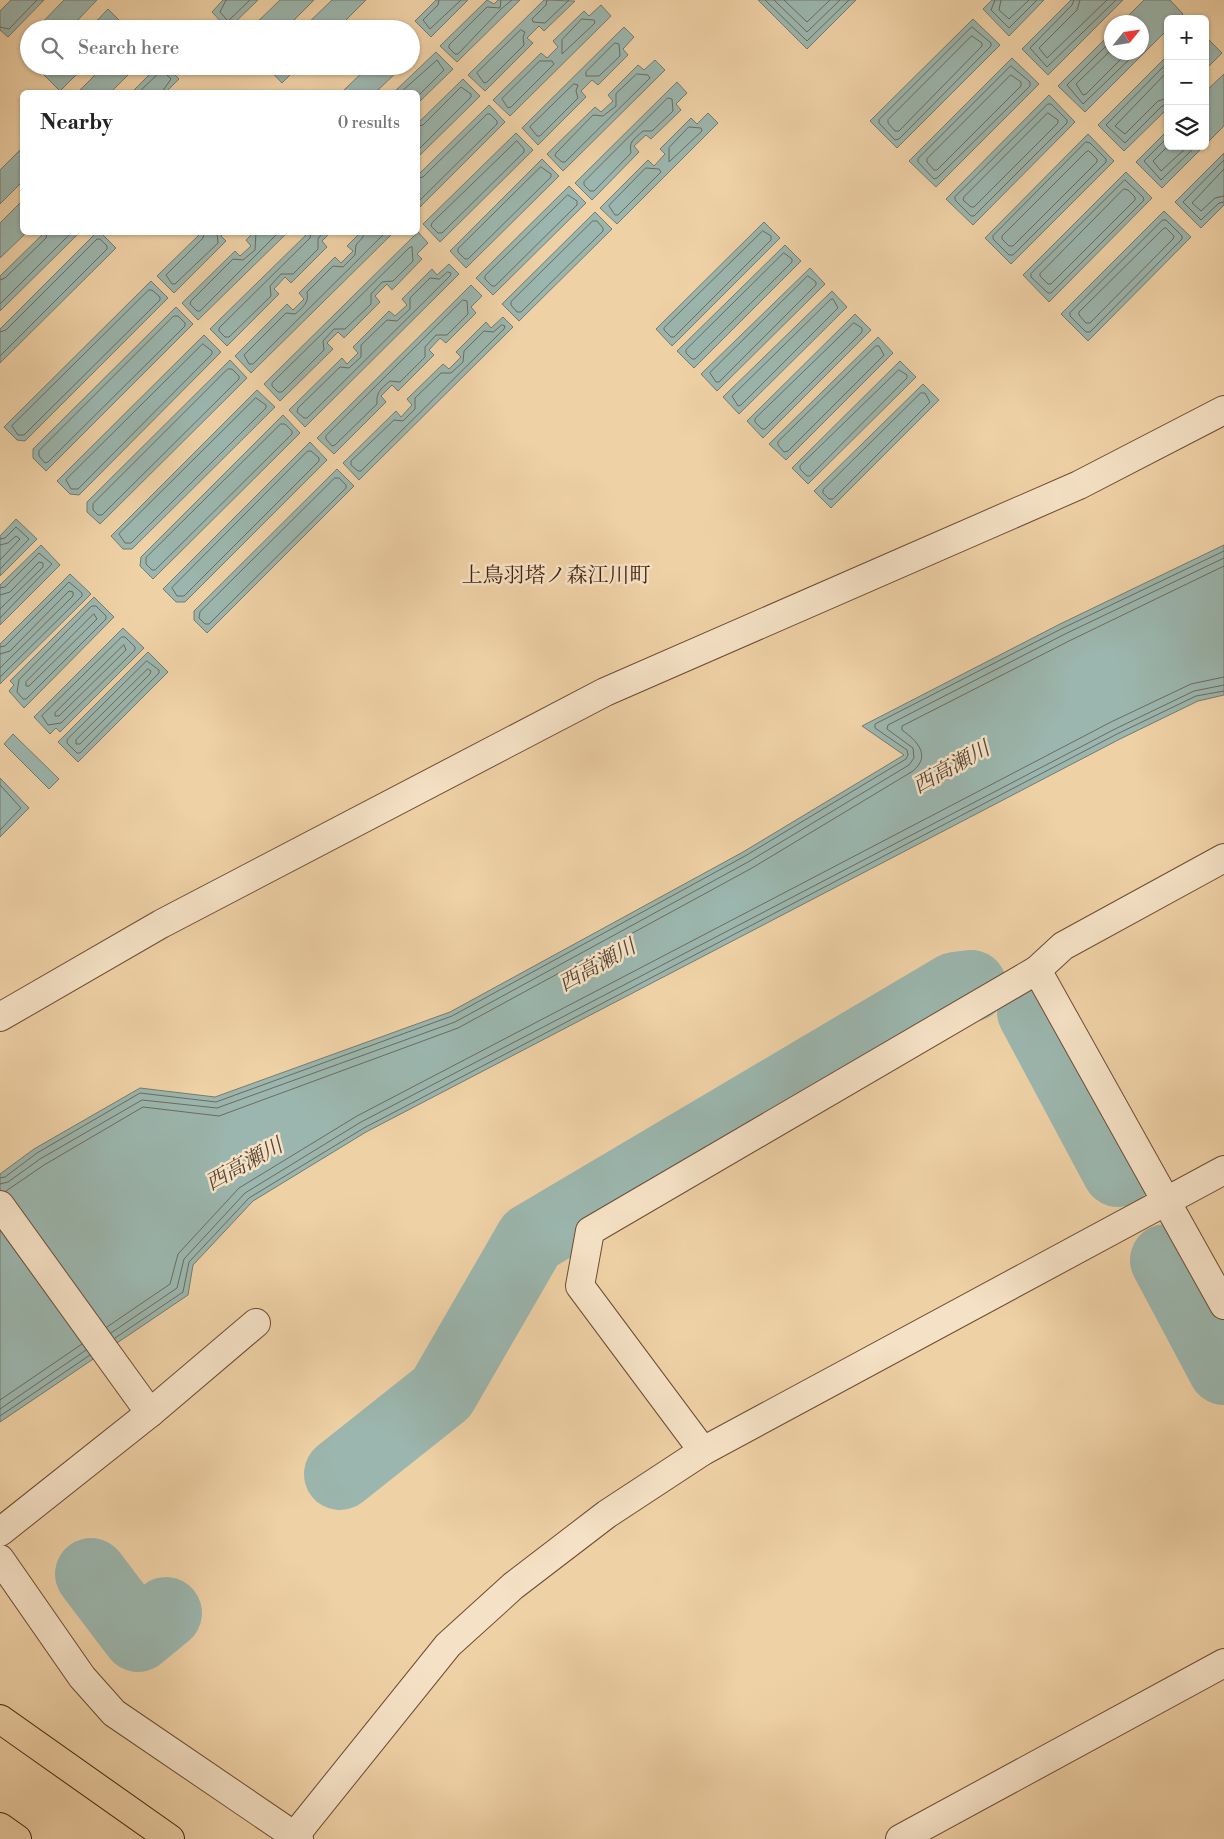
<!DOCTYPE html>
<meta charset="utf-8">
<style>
:root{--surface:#fff;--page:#f6f6f6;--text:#222;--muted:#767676;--line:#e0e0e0}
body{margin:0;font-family:"Libre Bodoni","Noto Serif JP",serif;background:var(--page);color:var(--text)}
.controls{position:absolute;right:15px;top:15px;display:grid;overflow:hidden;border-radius:8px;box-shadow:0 1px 4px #0004}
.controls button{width:45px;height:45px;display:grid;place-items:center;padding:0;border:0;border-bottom:1px solid var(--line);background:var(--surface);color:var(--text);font:25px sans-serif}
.compass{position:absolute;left:1104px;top:15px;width:45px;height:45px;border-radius:50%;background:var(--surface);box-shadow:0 1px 4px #0004;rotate:60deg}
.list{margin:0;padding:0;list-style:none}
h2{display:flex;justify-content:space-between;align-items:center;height:65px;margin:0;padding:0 20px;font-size:21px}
h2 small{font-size:16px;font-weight:400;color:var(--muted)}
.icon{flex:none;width:28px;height:28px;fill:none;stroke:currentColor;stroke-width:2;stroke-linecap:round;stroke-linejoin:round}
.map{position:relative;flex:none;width:1224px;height:1839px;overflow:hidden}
.search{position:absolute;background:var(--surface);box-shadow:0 1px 4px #0004;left:20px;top:20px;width:400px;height:55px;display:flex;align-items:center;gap:12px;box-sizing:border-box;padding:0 18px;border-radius:28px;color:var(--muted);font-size:19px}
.panel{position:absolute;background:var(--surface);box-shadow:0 1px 4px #0004;left:20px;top:90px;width:400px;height:145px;border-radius:8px}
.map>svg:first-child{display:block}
</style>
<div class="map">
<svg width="1224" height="1839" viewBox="0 0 1224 1839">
<rect width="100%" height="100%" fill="#efd1a6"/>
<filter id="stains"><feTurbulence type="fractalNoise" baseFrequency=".004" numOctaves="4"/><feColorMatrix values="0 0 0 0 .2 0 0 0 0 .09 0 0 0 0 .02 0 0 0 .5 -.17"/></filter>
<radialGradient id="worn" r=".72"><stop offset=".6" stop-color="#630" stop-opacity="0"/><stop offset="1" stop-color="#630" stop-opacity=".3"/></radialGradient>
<g fill="#9bb6ae" stroke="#777a6e">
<polygon points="11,0 44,0 8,37 0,30 0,11"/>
<polygon points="64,0 97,0 69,29 36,29"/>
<polygon points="223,0 258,0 228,29 212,12"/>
<polygon points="280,0 314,0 285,29 250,29"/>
<polygon points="332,0 366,0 337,29 302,29"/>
<polygon points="436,0 468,0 431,37 415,21"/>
<polygon points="487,0 494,4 498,0 520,0 457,62 440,46"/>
<polygon points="544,0 575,1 544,31 539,26 527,38 533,43 485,91 468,75"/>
<polygon points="758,0 856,0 807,49"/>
<polygon points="992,0 1044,0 1009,36 983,9"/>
<polygon points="1071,0 1123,0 1048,75 1022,49"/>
<polygon points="1144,0 1170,0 1183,14 1178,19 1168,19 1168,29 1085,112 1058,86 1111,33 1112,52 1142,52 1142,22 1122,22"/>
<polygon points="601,5 611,16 510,116 493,100 541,53 547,58 558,47 553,41 584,11 589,16"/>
<polygon points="108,9 125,26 122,29 89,29"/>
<polygon points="973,19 1000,45 897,148 870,121"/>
<polygon points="624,27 634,37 623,49 628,55 598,85 592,80 581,91 586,97 538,145 522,128"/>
<polygon points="1205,36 1222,53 1205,70"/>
<polygon points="436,52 453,69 418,103 418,92 394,92"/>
<polygon points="1168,55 1168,108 1124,151 1098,125"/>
<polygon points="1012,58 1039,84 936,187 909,161"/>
<polygon points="655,60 665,70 563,171 547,154 595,107 601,112 613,101 608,95 638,65 644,70"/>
<polygon points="51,66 85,66 60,91 43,74"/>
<polygon points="104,66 137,66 111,92 78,92"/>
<polygon points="158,66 166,66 179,79 166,92 132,92"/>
<polygon points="266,66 299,66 282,83"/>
<polygon points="369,66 403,66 376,92 342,92"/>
<polygon points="1224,74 1224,126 1205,145 1205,92"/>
<polygon points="463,79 480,96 418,157 418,123"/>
<polygon points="677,82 687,93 676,104 681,110 651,139 646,135 634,146 639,152 592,200 575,183"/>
<polygon points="1049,95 1075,122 973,225 946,199"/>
<polygon points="489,105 505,122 418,209 418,175"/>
<polygon points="708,113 718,123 617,224 600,208 648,160 654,166 665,154 660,149 691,118 697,124"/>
<polygon points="1168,130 1168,146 1204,146 1162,188 1136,162"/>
<polygon points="516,133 533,150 440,242 423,224"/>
<polygon points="1088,134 1114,161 1011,264 985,238"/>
<polygon points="20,150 22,153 22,182 0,204 0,170"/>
<polygon points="1224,153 1224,205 1201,228 1175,202"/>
<polygon points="542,159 559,176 466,268 450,251"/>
<polygon points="1126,172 1152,198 1049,302 1023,275"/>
<polygon points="569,186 586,203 493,295 476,278"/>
<polygon points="22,201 22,232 26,233 0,258 0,223"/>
<polygon points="1164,211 1191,237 1088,341 1061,314"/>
<polygon points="595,212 612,229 519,321 502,304"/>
<polygon points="764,222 780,238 672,346 656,329"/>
<polygon points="361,232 393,233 251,373 235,356 287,304 293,310 304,299 299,293 335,257 341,263 353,251 347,246"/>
<polygon points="418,232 428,243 417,254 422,259 392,290 387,284 375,296 380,302 344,338 338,332 327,343 333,349 280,401 264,384"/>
<polygon points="44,233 79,233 0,311 0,276"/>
<polygon points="96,233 101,233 116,248 0,363 0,329"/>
<polygon points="201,233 224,233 221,236 226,241 174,293 157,276"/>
<polygon points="253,233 287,233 198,320 182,303 235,251 240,256 251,246 246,240"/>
<polygon points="308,233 330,233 322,241 327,247 291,283 285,277 274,289 279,294 227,346 210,329"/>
<polygon points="785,245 801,261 694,368 677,351"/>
<polygon points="449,264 459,274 305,427 289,410 342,358 347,364 358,353 353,347 389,311 395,316 407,305 402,299 432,269 437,275"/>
<polygon points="810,268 825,284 717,391 701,374"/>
<polygon points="151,281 168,298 25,441 17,440 4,427"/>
<polygon points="471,285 482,296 471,307 476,313 446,343 440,338 429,350 434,355 398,391 392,385 381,396 386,402 334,454 317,438"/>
<polygon points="832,291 847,307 739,414 723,397"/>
<polygon points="176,307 193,324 46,471 33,458 33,449"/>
<polygon points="855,314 871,330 763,438 747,421"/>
<polygon points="503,317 513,327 359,480 343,463 396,411 401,417 412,405 407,399 443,364 449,369 461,357 456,352 486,322 491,328"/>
<polygon points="204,335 221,352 79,495 70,494 57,481"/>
<polygon points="878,337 893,353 786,460 769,444"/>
<polygon points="230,360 247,378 100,524 87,512 87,502"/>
<polygon points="900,361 916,377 808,484 792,468"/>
<polygon points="923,384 939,400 831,508 814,491"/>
<polygon points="257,390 275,407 132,549 123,549 111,536"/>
<polygon points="283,415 300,433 153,579 140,566 141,557"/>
<polygon points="310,442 327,460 185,602 176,602 163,589"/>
<polygon points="337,469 354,486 207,633 194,620 194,611"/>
<polygon points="16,519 37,539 0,576 0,536"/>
<polygon points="41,545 60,565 0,625 0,585"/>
<polygon points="1224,545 1224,695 1198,701 1120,739 366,1132 253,1201 193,1265 188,1295 0,1422 0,1174 34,1149 140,1088 215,1097 450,1012 743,852 904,755 862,726 1060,624"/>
<polygon points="70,574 91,594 0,684 0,644"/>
<polygon points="94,597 114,617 24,708 9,691 14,685 10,681"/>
<polygon points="123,628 144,648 60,732 56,728 50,734 34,717"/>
<polygon points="148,652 168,672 78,762 58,742"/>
<polygon points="13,734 59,779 49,789 4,744"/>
<polygon points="0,778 29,808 0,837"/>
</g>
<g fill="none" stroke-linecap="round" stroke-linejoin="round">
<g stroke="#6e6a5e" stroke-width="1">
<polyline points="226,0 220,12 228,21 250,0"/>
<polyline points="439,0 438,5 423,20 430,29 461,0"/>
<polyline points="501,0 500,8 487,7 449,45 449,48 455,54 458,54 501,9 512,0"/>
<polyline points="547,0 546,5 532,19 533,22 545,23 569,0"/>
<polyline points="765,0 807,41 849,0"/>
<polyline points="774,0 807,32 840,0"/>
<polyline points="784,0 807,22 830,0"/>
<polyline points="995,0 991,10 1009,28 1037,0"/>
<polyline points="1001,0 999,10 1009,19 1029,0"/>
<polyline points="1074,0 1072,5 1030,48 1047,67 1116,0"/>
<polyline points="1080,0 1077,10 1039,48 1047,58 1107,0"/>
<polygon points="582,19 594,20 595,23 562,54 562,40"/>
<polyline points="0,27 9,29 37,0"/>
<polygon points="972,27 991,43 991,46 899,139 895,140 879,123 879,120"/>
<polygon points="521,30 525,32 523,37 524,45 487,82 484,83 477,73"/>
<polygon points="972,36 982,43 982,46 899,131 895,131 888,123 888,120"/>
<polyline points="1112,40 1067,85 1083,104 1137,52"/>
<polygon points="615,43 619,44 620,56 599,76 586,76 586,72"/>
<polyline points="1112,49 1076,84 1083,95 1086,94 1128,52"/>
<polygon points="540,61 552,61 554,64 511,107 508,108 502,99"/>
<polyline points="1168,62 1106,125 1125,143 1162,106 1168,105"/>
<polygon points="1011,66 1030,82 1030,86 937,178 934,179 918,162 918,159"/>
<polyline points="1168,71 1115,126 1125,134 1158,101 1168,98"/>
<polygon points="637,74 648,75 650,78 565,162 562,162 555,156 556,153 593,115 603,116 616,106 616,94"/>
<polygon points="1011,75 1021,82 1021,86 937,170 934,170 927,162 927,159"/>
<polygon points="574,84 578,85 576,91 578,98 540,136 537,136 530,127"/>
<polyline points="139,92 162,70 171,79 162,92"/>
<polyline points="401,92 437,60 444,70 418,96"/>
<path d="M668,98L672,99L673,111L652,131H643C633,140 629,141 631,153L594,191H590L584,185V182Z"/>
<polygon points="1048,104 1051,104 1067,120 1067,123 974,216 971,216 955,200 955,197"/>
<polygon points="1048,113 1058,120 1058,123 974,207 971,207 963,200 964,197"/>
<polyline points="418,126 423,125 461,87 471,94 471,97 418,150"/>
<polygon points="689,127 701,128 702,131 669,162 669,148"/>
<polyline points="1168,137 1144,161 1161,180 1196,146"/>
<polygon points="517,141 524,149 524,152 442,233 438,233 431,226 432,223"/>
<polygon points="1086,142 1090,143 1106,159 1106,162 1013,255 1009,255 993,239 993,236"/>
<polyline points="1168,146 1153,161 1161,171 1188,146"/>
<polygon points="1089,151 1097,159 1097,162 1013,246 1009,246 1002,239 1002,236 1086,152"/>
<polyline points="1224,160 1183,202 1201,220 1219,203 1224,202"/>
<polygon points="541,167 551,174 551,177 468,259 465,259 458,252 458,249"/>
<polygon points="646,168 659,169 661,172 618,215 615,215 609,206"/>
<polyline points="1224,169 1192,203 1201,211 1215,198 1224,196"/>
<polyline points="418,178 423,177 487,114 490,114 497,121 497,124 418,202"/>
<polygon points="1125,180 1143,197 1144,200 1051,293 1048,293 1031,277 1031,274"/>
<polygon points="1124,189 1128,190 1135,197 1135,200 1051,284 1048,284 1040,276 1040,274"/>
<polygon points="568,195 577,201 577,205 495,286 492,286 485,279 485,276"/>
<polygon points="1163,220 1166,220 1182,236 1182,239 1090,332 1086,332 1070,316 1070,313"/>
<polygon points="593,221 597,221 603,228 603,231 521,312 517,312 511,305 511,302"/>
<polygon points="1166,228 1174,236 1173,239 1090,323 1086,323 1079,315 1079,312 1163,229"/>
<polygon points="763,231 771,236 771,240 674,337 671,337 664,330 664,328"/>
<polyline points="204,232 203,238 166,275 172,284 175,284 218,243 217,232"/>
<polyline points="256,232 255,250 243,260 233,259 191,301 190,304 197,311 200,311 279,232"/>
<polyline points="311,232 310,238 219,328 219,331 225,337 229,337 271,296 270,286 281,274 293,274 318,249 318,239 323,232"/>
<path d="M364,232L363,237L356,245L355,255L343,267L333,266L307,292C309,302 304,307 295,314L286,313L244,355L249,364H253L386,232"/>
<polygon points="412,247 413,261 393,281 382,282 371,294 371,304 345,329 334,329 323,341 324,350 282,392 278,392 272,386 272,383 409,248"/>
<polygon points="784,253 792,259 792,262 695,359 692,359 686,353 686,350"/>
<polygon points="448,272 451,273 450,276 307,418 304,418 297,412 298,408 340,367 349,368 361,357 361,345 387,320 397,321 410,309 410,298 430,278 439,279"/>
<polygon points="808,276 816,282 816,285 719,382 716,382 710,373"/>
<polyline points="0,280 5,278 46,238 47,232"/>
<polygon points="149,290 152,290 160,297 160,300 24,435 18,435 12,426"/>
<polygon points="833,299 838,308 741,405 738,406 732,396 830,300"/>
<path d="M463,300L467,301L468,314L447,335H436L425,347V357L400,382L390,381C380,389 376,393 377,404L335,445L332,446L326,439V436Z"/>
<polyline points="0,304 72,232"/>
<polygon points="174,316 178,316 185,323 185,326 48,462 45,463 39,456 39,451"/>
<polygon points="854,323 862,328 862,332 765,429 762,429 755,422 755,419"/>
<polygon points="502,325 505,326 504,329 361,471 358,471 351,465 351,461 394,420 403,421 415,409 415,398 441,373 451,373 463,362 464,351 484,331 493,332"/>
<polyline points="0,332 6,330 97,239 100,239 107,246 107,249 0,356"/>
<polygon points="203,344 212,351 212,354 78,489 71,489 66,480"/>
<polygon points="876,346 879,346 884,355 788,451 784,452 778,445 778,442"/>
<polygon points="228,369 232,369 239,376 239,379 102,515 98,515 93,510 93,504"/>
<polygon points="899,370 907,375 907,378 810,476 807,476 800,469 800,466"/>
<polygon points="921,393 925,393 930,402 833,499 829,499 823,493 823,490"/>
<polygon points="256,398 266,405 266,408 131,543 125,543 119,534"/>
<polygon points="281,424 285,424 292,431 292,434 155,570 152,570 146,564 146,558"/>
<polygon points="308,451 311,451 319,458 319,461 184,596 177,596 172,588"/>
<polygon points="335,478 339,478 346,485 346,488 209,624 205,624 199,618 200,612"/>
<polyline points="0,539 5,538 16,527 29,539 0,569"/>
<polyline points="0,545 8,543 16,536 20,539 0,560"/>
<polyline points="0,588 5,587 39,553 52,564 0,618"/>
<polyline points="0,595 10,592 39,562 43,563 43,567 0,609"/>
<polygon points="92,606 96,606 106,616 106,619 26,699 23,699 17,692 19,680"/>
<polygon points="94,614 97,619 29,686 26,686 26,682"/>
<polygon points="122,637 125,637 135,647 135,650 61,723 48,725 42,716"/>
<polygon points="124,645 126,650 59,716 55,716 55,713"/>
<polyline points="0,647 5,646 69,582 82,593 82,596 0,677"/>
<polyline points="0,654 10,651 69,591 73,592 73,596 0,668"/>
<polygon points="147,661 159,670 159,673 80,753 77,753 67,743 67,740"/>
<polygon points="148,669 151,671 150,674 80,744 76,744 76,740"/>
<polyline points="0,785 21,808 0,830"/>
<polyline points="0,1178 5,1177 37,1153 140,1093 216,1102 452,1016 745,856 906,759 908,755 907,750 875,728 875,724 1063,628 1224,551"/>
<polyline points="0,1184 8,1182 40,1159 142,1100 217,1108 455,1022 748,862 909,765 914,758 913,748 887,729 888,725 1065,634 1224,558"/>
<path d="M6,1191L44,1165L143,1107L219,1116L458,1028L752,868L913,771C932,755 916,740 902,730V726L1069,641L1224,566"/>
<polyline points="107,1327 170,1284 178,1254 239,1188 357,1116 1111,722 1191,684 1224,677"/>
<polyline points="111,1333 177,1288 184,1259 245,1193 361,1122 1115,729 1194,691 1224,685"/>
<polyline points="115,1338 183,1292 189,1262 249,1198 364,1128 1117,734 1196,696 1224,691"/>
<polyline points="0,1400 82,1344"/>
<polyline points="0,1409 86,1350"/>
<polyline points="0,1416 90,1355"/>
</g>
<g stroke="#9bb6ae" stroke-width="72">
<polyline points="1033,1012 1118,1171"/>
<polyline points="1166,1260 1224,1369"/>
<polyline points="340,1474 442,1393 531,1239 955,988 971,986"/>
<polyline points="91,1574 138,1636 166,1613"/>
</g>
<defs>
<g id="minor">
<polyline points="1037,970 1224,1305"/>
<polyline points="0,1205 150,1413"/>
<polyline points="703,1451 580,1286 590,1231 1037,970 1063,946 1224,858"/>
<polyline points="0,1532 150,1413 256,1323"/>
<polyline points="0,1559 82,1677 114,1713 299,1839"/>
<polyline points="900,1839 1224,1663"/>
</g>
<g id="tertiary">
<polyline points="0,1017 161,924 605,692 1079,485 1224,410"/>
<polyline points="292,1839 448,1645 513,1586 607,1514 703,1451 1224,1170"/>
</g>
<g id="motorway">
<polyline points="0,1719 170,1839"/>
<polyline points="0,1827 17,1839"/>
</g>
</defs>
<use href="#minor" stroke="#6c4c33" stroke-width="30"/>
<use href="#tertiary" stroke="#6c4c33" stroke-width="30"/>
<use href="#motorway" stroke="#411f0d" stroke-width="30"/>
<use href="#minor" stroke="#f5e1c5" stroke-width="28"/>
<use href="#tertiary" stroke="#f5e1c5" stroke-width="28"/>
<use href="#motorway" stroke="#efd1a6" stroke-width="28"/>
</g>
<g text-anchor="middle" stroke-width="5" stroke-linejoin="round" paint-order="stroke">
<g font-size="21" fill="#411f0d" stroke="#f5e1c5">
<text x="556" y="582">上鳥羽塔ノ森江川町</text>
</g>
<g font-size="21" font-style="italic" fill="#584535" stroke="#f5e1c5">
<text transform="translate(951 767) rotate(-29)" y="7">西高瀬川</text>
<text transform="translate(597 965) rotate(-29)" y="7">西高瀬川</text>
<text transform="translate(244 1164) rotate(-29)" y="7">西高瀬川</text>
</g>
</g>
<rect width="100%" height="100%" filter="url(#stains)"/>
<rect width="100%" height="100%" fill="url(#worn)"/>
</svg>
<div class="controls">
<button>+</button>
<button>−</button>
<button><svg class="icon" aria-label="layers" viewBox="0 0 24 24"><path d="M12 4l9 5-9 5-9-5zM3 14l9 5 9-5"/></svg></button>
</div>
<svg class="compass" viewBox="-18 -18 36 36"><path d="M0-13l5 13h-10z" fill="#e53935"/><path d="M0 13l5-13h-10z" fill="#767676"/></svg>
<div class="search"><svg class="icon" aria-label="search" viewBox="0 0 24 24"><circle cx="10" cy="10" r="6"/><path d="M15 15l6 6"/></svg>Search here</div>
<section class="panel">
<h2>Nearby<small>0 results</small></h2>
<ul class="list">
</ul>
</section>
</div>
